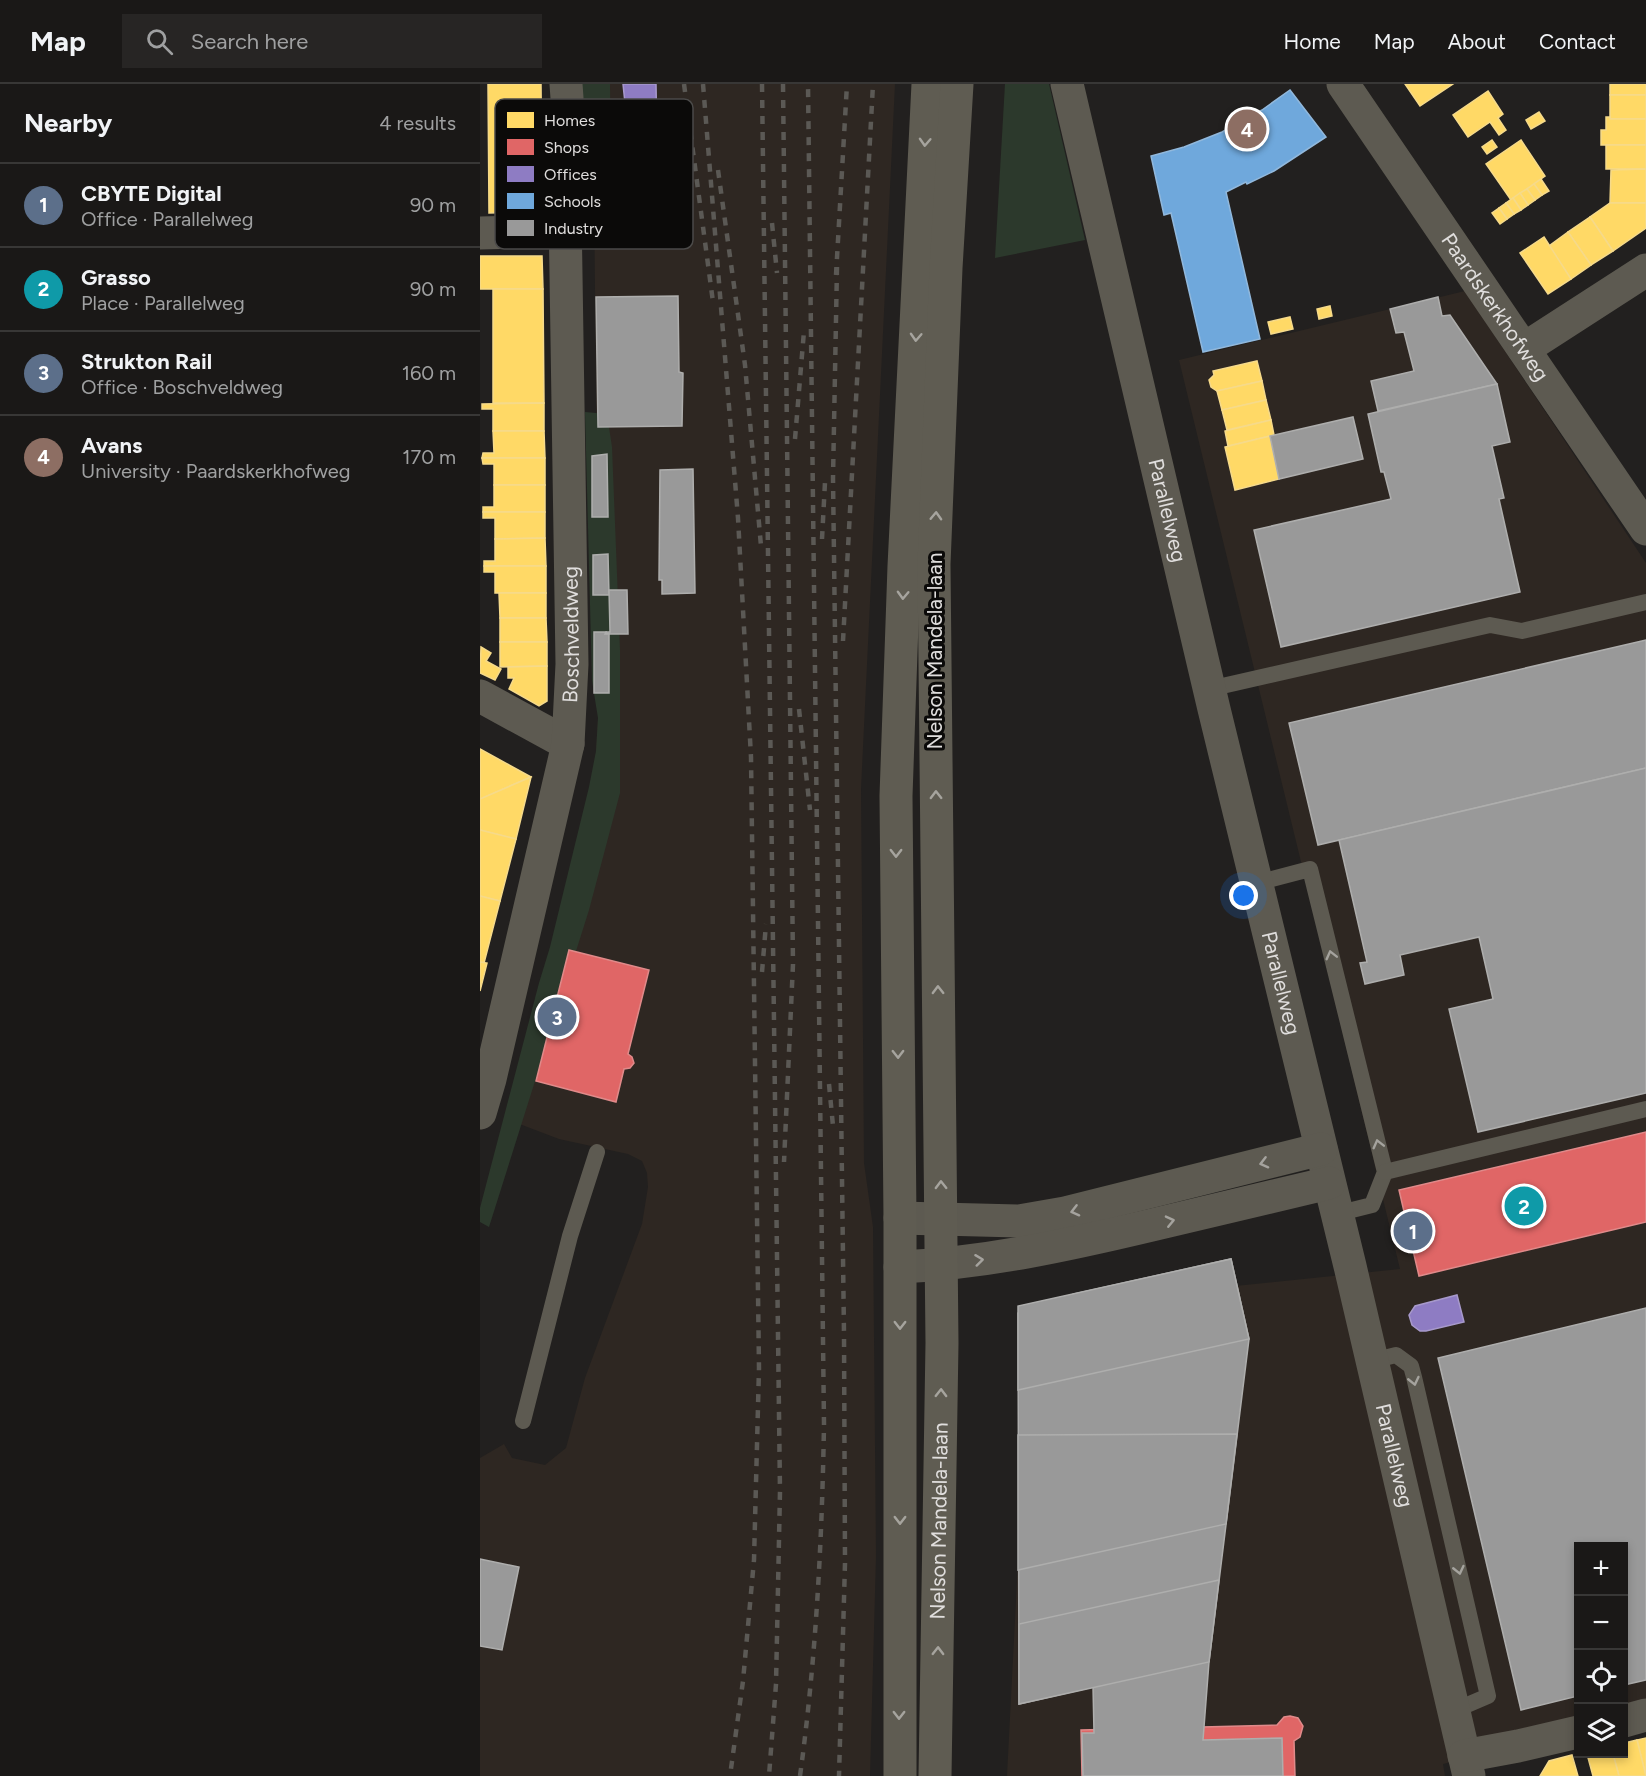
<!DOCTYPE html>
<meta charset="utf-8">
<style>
:root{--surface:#1a1817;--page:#272524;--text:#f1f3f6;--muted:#9fa0a1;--line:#383736;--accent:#9e9c9a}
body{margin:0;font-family:Figtree,sans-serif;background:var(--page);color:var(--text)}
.controls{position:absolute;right:18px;bottom:18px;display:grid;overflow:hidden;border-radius:0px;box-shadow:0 3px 9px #0003}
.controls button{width:54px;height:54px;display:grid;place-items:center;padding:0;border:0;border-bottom:2px solid var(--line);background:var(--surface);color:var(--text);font:30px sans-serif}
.you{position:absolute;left:764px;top:812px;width:21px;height:21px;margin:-15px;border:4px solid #fff;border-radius:50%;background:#1a73e8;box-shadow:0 0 0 9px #1a73e833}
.badge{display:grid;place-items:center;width:39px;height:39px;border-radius:50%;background:var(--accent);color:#fff;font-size:20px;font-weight:700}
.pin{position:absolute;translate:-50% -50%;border:3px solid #fff;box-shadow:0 2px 6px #0006}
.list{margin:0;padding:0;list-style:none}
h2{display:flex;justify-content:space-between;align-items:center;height:78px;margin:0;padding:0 24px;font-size:26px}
h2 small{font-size:20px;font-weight:400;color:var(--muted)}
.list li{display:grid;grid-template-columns:39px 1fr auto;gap:18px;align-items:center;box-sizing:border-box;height:84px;padding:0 24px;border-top:2px solid var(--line)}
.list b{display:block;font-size:22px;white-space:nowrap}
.list p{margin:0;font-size:20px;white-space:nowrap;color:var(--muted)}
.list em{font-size:20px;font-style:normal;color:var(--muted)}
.icon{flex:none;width:33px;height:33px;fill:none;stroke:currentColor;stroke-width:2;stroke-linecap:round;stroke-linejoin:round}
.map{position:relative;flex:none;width:1166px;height:1692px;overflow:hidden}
header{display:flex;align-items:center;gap:36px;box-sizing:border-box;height:84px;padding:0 30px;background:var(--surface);border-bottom:2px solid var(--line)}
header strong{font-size:28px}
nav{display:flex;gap:33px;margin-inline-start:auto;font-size:21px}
.search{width:420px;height:54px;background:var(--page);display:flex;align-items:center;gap:15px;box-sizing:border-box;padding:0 21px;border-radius:0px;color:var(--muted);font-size:22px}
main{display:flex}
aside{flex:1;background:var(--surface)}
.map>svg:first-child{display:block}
</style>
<header>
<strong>Map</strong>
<div class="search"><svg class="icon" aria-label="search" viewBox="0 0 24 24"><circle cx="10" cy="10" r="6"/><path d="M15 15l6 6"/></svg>Search here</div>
<nav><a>Home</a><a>Map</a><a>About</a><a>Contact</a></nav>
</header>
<main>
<aside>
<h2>Nearby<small>4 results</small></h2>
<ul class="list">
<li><span class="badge" style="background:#5c6f8a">1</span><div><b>CBYTE Digital</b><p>Office · Parallelweg</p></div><em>90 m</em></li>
<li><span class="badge" style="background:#0f9aa8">2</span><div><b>Grasso</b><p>Place · Parallelweg</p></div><em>90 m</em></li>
<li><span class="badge" style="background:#5c6f8a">3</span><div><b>Strukton Rail</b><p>Office · Boschveldweg</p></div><em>160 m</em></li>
<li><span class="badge" style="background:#8d6e63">4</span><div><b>Avans</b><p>University · Paardskerkhofweg</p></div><em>170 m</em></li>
</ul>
</aside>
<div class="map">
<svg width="1166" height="1692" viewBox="0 0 1166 1692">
<rect width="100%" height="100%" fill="#22201f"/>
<g fill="#2e2722">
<polygon points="113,0 415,0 381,705 384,1079 393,1143 396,1472 390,1692 0,1692 0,1374 24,1360 32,1374 65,1381 86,1364 105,1294 162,1140 168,1103 167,1089 162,1077 148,1070 79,1055 29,1036 113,719 119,617"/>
<polygon points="985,207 1166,479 1166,1629 1144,1635 1144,1462 1098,1462 1098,1646 963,1680 965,1692 527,1692 551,1223 920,1185 699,276"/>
</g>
<g fill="#2c392c">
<polygon points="99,0 130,0 131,72 96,75"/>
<polygon points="525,0 569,0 605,156 515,174"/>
<polygon points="105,328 127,330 132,363 140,566 140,709 109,826 9,1143 0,1138 0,1124 59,899 70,863 109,703 116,667 118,634 112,597"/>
</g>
<g fill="#ffd966" stroke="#f6da8a" stroke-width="1.5">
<polygon points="8,0 61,0 62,118 56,128 9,129"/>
<polygon points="925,0 973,0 940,22"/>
<rect x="1130" y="0" width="36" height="11"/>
<polygon points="1008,7 1023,30 1018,34 1026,46 1019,51 1010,38 988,53 973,31"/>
<rect x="1130" y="11" width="36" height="24"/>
<polygon points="1059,28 1065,37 1051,45 1046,36"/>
<polygon points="1126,33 1130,33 1130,35 1166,35 1166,61 1121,61 1121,46 1126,46"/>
<polygon points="1012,56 1017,63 1007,70 1002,63"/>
<polygon points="1041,56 1065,92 1031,116 1006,80"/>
<rect x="1126" y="61" width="40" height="24"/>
<polygon points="1166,85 1166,119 1130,119 1131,86"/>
<polygon points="1061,95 1069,107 1062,111 1054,100"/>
<polygon points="1054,100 1062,111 1055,116 1047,105"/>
<polygon points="1047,105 1055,116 1048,121 1040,109"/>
<polygon points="1040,109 1048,121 1041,126 1033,114"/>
<polygon points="1033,114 1041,126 1034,130 1026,119"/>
<polygon points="1026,119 1034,130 1027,135 1019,124"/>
<polygon points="1130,119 1166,119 1166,144 1133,167 1110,133"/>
<polygon points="1019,124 1027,135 1020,140 1012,129"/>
<polygon points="1110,133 1133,167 1111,181 1088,148"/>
<polygon points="1088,148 1111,181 1091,195 1069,162"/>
<polygon points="1064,153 1091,195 1068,210 1040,169"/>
<polygon points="0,172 62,172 63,205 0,205"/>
<polygon points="13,205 63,205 64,319 13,319"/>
<polygon points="850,222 852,232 839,235 837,225"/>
<polygon points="810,233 813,245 791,250 788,238"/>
<polygon points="777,277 782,297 737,307 731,303 729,296 734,291 733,287"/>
<polygon points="782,297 786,316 742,326 737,307"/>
<polygon points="786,316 791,336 747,346 742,326"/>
<polygon points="64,319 64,347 13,347 13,325 2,325 2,320"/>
<polygon points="791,336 794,351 748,362 745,347"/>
<polygon points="13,347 64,347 65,374 2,374 3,369 14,369"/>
<polygon points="790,352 799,395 755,406 745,363"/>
<polygon points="2,374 65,374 65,401 14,401 14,380 3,380"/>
<polygon points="14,401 65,401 65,428 3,428 3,423 14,423"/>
<polygon points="3,428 65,428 65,454 15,455 15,434 3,434"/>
<polygon points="65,454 66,482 4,482 4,477 15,477 15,455"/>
<polygon points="4,482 66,482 66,509 15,509 15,488 4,488"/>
<polygon points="19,509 66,509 66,534 20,534"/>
<polygon points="20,534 66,534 67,558 20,558"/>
<polygon points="20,558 67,558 67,582 20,583"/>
<polygon points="1,563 11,569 6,577 21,585 15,596 0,589"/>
<polygon points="67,582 67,617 59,622 29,605 34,594 28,594 28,583"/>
<polygon points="0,665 51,693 0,715"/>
<polygon points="51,693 36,755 0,746 0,715"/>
<polygon points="0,746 36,755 20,817 0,812"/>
<polygon points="0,812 20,817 4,879 0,878"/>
<polygon points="0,878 7,879 0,907"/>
<polygon points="1166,1654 1166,1692 1157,1656"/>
<polygon points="1157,1656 1166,1692 1139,1692 1133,1670 1144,1670 1144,1659"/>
<polygon points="1107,1670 1133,1670 1139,1692 1113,1692"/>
<polygon points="1092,1671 1098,1692 1060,1692 1069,1677"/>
</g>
<g fill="#e06666" stroke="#e08a8a" stroke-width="1.5">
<polygon points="89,866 169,886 148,970 152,973 154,979 150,984 144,985 136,1018 56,997"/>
<polygon points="1166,1048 1166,1138 939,1192 919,1106"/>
<polygon points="810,1632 818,1634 823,1642 820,1653 814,1657 815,1692 602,1692 601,1646 797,1641 804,1633"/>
</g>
<g fill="#8e7cc3" stroke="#a799cb" stroke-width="1.5">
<polygon points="143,0 176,0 177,57 145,58 145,37 141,37 141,19 145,19"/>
<polygon points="977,1211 984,1238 946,1247 940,1247 932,1241 929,1231 935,1222"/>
</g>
<polygon fill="#6fa8dc" stroke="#91b8dc" stroke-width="1.5" points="810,6 846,53 794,87 767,100 766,98 746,108 780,255 723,268 691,129 684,131 671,72 704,63 742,48 782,26"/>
<g fill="#999" stroke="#aeaead" stroke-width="1.5">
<polygon points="198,212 199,288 203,289 202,342 118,343 116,213"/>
<polygon points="958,213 962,232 970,231 1017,300 898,327 891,297 934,287 924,248 916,249 910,225"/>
<polygon points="1017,300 1030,358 1012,362 1024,414 1019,415 1040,508 801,563 774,446 911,415 904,388 901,388 888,330"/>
<polygon points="873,333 883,375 799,395 790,352"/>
<polygon points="127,370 128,433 112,433 112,372"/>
<polygon points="213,385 215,509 182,510 182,496 179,496 180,386"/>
<polygon points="113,471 128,470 129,511 113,511"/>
<polygon points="129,506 147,506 148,550 125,550 126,548 130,548"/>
<polygon points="114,548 126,548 125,550 129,550 129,609 114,609"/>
<polygon points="1166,556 1166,684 838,761 809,639"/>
<polygon points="1166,684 1166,1009 998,1048 969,925 1013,915 999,853 920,871 924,891 885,900 880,879 887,878 859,756"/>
<polygon points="751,1175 769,1255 729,1578 723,1656 802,1654 803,1692 603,1692 602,1649 614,1649 613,1603 539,1620 538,1229 594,1210"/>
<polygon points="751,1175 769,1255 538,1306 538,1222"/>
<polygon points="1166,1224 1166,1596 1144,1601 1144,1462 1098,1462 1098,1612 1041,1626 958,1274"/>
<polygon points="757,1350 746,1440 538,1486 538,1351"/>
<polygon points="0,1475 39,1483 22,1566 0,1562"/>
<polygon points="739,1496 729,1578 539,1620 539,1540"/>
</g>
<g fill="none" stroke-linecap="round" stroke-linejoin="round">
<g stroke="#5d5a51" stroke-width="16">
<polyline points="729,605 1010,541 1042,547 1166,518"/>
<polyline points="777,799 830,785 905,1088 892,1121 856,1130"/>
<polyline points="905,1088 1166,1025"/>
<polyline points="892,1277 916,1271 931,1282 934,1293 1008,1612 973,1627"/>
<polyline points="43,1337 90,1152 117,1068"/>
</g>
<g stroke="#5d5a51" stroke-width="33">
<polyline points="86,0 87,14"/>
<path id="s1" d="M587,0L734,625L870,1182L989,1692"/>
<path id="s2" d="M863,0L1166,445"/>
<polyline points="0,149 86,147"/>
<polyline points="1044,265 1166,186"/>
<polyline points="0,612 88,660"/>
<path id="s3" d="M0,1029L10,995L88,660L92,580L84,61"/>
<polyline points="420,1134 539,1137 585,1129 841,1065"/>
<path d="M420,1183C506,1179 588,1161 672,1141C731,1127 790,1113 849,1099"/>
<polyline points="1144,1637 1166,1631"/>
<polyline points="984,1672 1038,1662 1098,1648"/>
</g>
<g stroke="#5f5c52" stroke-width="33">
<polyline points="420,1692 420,1134 416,712 424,482 448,0"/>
<path id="s4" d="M455,1692L462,1259L454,480L466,184L477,0"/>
</g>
<g stroke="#5b5955" stroke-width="4.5" stroke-dasharray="8 8" stroke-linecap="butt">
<polyline points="204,0 233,218"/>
<polyline points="223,0 258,434 271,673 279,1284 274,1476 263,1597 250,1692"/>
<polyline points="282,0 300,1407 296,1600 289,1692"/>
<polyline points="303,0 313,880 304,1078"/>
<polyline points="238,86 265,281 281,462"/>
<polyline points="292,139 297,189"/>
<polyline points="357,183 353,394 364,1250 365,1479 359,1692"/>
<polyline points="356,191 367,0"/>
<polyline points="315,355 324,247"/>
<polyline points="342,455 345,398"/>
<polyline points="363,557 393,0"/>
<polyline points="319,625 330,726"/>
<polyline points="282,888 286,840"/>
<polyline points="349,1000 353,1042"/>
<path d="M320,1692C336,1575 342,1458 344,1340L328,0"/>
</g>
</g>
<defs><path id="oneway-chevron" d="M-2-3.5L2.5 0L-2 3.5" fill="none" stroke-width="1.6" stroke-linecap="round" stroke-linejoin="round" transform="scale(1.5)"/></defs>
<g stroke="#a6a49e">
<use href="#oneway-chevron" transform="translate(445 58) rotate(93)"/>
<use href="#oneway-chevron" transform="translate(436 253) rotate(93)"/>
<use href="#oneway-chevron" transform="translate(456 432) rotate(-88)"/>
<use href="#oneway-chevron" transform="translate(423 511) rotate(92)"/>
<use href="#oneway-chevron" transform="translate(456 711) rotate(-91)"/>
<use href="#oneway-chevron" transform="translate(416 769) rotate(90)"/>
<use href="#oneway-chevron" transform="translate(458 906) rotate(-91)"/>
<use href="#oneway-chevron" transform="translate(418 970) rotate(89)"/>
<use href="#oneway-chevron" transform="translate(461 1101) rotate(-91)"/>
<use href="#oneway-chevron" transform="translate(420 1241) rotate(90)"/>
<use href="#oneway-chevron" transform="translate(461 1309) rotate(-89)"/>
<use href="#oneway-chevron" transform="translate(420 1436) rotate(90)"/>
<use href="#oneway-chevron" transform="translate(458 1567) rotate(-89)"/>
<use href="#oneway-chevron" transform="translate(419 1631) rotate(90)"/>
</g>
<g stroke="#a5a39e">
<use href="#oneway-chevron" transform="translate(851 871) rotate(-104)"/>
<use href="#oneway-chevron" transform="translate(898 1060) rotate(-104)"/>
<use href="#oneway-chevron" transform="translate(784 1079) rotate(166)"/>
<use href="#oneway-chevron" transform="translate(595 1127) rotate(166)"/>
<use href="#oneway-chevron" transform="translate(690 1137) rotate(-13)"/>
<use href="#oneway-chevron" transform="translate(499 1176) rotate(-7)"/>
<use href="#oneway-chevron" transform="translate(934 1297) rotate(77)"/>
<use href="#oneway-chevron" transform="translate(979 1486) rotate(77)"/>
</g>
<g text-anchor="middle" stroke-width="6" stroke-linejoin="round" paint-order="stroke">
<g font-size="21" fill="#e0dedd" stroke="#0b0a09">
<text dy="7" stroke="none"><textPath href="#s2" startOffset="270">Paardskerkhofweg</textPath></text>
<text dy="7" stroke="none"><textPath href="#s1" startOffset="438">Parallelweg</textPath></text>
<text dy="7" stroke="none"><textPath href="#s3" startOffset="489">Boschveldweg</textPath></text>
<text transform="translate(455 567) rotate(-90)" y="7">Nelson Mandela-laan</text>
<text dy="7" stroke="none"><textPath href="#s1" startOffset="924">Parallelweg</textPath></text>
<text dy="7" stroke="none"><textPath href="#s1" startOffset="1410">Parallelweg</textPath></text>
<text dy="7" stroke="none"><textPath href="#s4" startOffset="255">Nelson Mandela-laan</textPath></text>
</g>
</g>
<rect x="15" y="15" width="198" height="150" rx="9" fill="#0b0a09" stroke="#4b4a49" stroke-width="1.5"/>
<rect x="27" y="28" width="27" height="16" fill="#ffd966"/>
<rect x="27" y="55" width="27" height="16" fill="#e06666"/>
<rect x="27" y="82" width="27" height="16" fill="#8e7cc3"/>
<rect x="27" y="109" width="27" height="16" fill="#6fa8dc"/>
<rect x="27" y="136" width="27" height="16" fill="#999"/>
<g font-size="16" fill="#e0dedd">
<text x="64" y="42">Homes</text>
<text x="64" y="69">Shops</text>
<text x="64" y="96">Offices</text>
<text x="64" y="123">Schools</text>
<text x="64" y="150">Industry</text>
</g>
</svg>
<div class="controls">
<button>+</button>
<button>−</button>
<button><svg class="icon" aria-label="locate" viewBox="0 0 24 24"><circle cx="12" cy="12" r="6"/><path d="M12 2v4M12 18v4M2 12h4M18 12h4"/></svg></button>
<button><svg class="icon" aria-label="layers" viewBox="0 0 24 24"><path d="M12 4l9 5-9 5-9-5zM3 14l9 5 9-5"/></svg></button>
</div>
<div class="you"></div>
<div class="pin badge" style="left:933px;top:1147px;background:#5c6f8a">1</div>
<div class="pin badge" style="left:1044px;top:1122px;background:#0f9aa8">2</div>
<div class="pin badge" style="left:77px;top:933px;background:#5c6f8a">3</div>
<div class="pin badge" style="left:767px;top:45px;background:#8d6e63">4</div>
</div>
</main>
